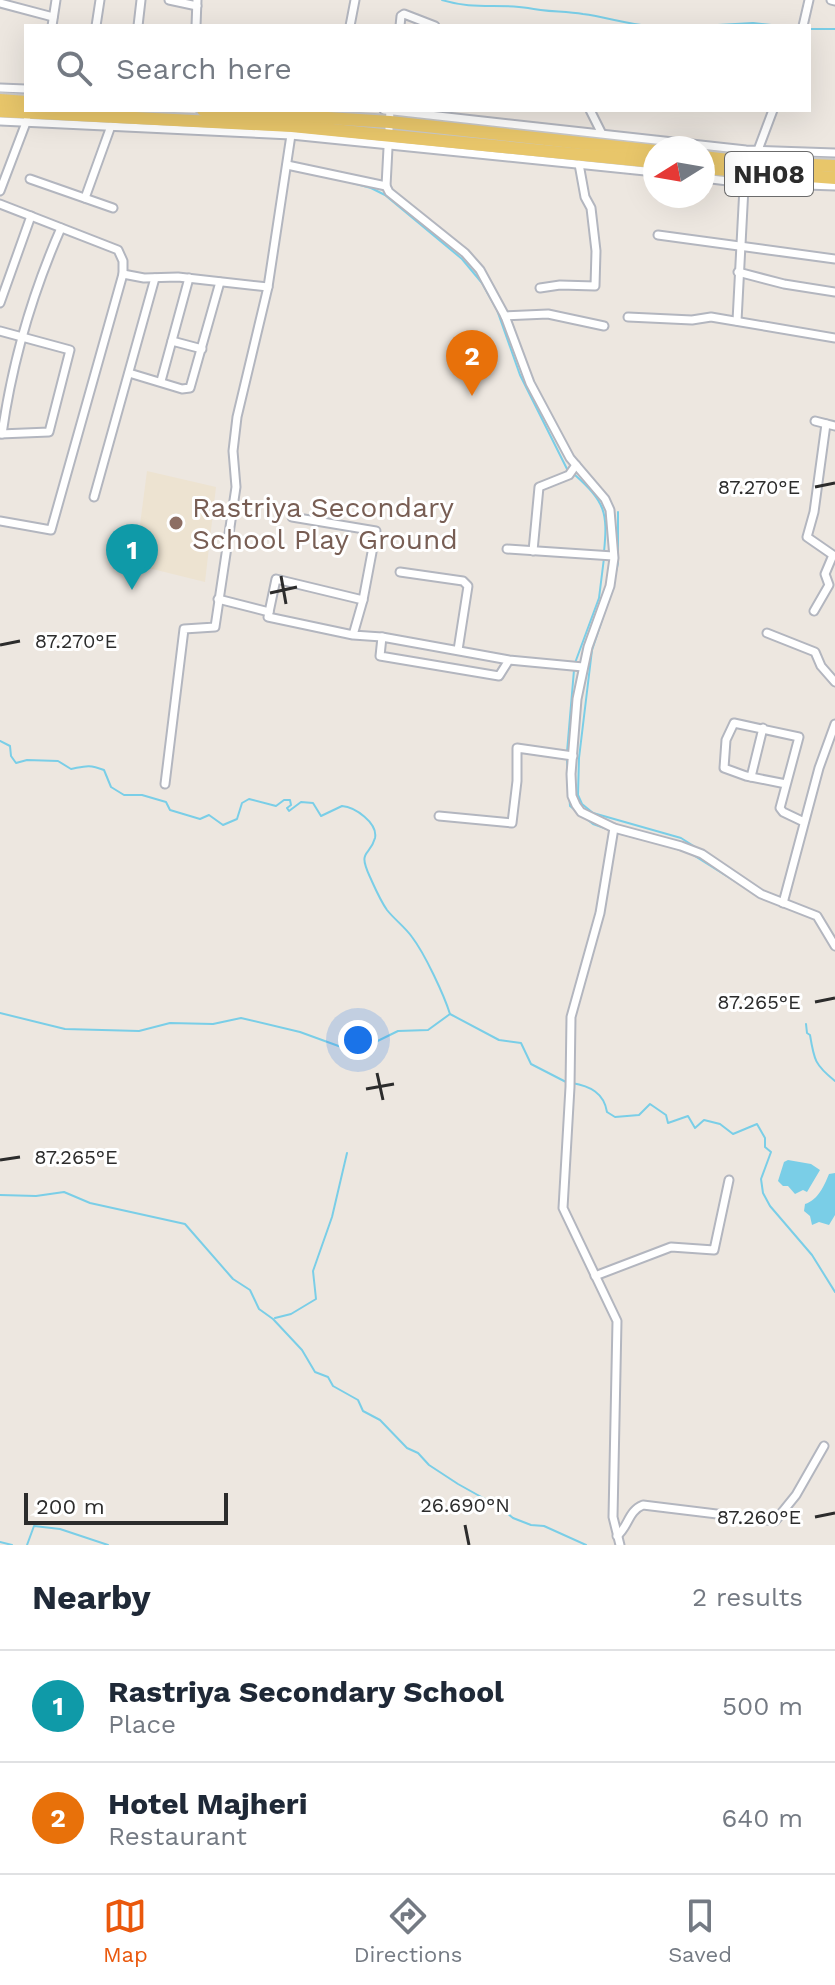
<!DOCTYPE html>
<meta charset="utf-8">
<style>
:root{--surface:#fff;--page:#f6f6f7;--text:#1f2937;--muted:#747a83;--line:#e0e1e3;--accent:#ea580c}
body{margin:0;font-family:"Work Sans",sans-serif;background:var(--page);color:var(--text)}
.compass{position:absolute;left:643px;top:136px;width:72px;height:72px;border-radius:50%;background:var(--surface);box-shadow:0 8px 32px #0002;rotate:259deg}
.scale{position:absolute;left:24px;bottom:20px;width:204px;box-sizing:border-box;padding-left:8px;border:4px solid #2c2c2c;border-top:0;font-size:22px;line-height:28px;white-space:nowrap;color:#2c2c2c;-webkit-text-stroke:6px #fff;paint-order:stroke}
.you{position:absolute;left:358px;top:1040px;width:28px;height:28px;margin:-20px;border:6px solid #fff;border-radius:50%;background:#1a73e8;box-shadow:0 0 0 12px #1a73e833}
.badge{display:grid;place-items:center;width:52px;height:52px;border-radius:50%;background:var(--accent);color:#fff;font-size:26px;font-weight:700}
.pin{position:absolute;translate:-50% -66px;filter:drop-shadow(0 2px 4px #0008)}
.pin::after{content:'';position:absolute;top:42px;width:28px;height:24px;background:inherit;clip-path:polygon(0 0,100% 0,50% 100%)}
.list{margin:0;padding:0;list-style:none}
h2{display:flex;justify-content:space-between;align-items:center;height:104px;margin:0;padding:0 32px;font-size:34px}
h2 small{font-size:26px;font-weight:400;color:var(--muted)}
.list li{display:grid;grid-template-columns:52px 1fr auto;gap:24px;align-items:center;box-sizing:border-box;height:112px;padding:0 32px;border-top:2px solid var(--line)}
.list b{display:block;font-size:30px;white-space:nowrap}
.list p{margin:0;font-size:26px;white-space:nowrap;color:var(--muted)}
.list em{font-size:26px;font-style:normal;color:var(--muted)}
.icon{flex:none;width:44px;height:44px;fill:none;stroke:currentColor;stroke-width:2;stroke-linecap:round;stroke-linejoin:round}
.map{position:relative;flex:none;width:835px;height:1545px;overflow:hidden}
.search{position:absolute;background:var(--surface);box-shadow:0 8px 32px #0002;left:24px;right:24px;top:24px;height:88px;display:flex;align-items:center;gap:20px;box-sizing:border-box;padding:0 28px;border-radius:0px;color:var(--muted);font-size:30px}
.sheet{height:328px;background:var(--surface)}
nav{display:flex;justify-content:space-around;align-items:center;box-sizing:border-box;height:112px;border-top:2px solid var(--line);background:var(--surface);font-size:22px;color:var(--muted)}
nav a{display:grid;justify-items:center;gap:4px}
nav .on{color:var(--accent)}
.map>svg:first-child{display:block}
</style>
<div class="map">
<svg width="835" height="1545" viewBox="0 0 835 1545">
<rect width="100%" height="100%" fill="#ede7e0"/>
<polygon fill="#ede3d1" points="147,471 216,487 205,582 132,564 138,540"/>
<g fill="#7acee7">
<polygon points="788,1160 811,1164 820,1170 807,1192 803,1190 795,1194 788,1186 783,1186 778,1181 784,1162"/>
<path d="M835,1173V1215L829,1225L819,1222L812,1225L810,1216L804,1211L805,1204C818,1200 824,1186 829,1174Z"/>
</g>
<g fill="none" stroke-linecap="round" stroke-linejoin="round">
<g stroke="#7acee7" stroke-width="2">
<path d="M442,0C474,10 498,3 528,8C546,12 564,11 583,14C606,17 627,24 650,26"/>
<polyline points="662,26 699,26"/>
<polyline points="700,26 753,23 781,26"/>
<polyline points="809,29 835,29"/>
<polyline points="338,179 371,188 385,195 462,259 482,283 497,310 520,375 568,471"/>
<path d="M575,475C605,502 608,512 604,552"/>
<polyline points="618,512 618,563 611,593 592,650 579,758 578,795 582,804 593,813 681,838 744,878"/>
<polyline points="575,663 599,598 604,558"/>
<path d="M0,741L10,746L11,756L16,763L27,760L58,761L71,769C86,766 88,764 104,770L111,787L124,795H142L166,802L170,810L200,819L209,815L223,825L237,819L242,803L249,799L276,806L284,800H290L291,805L287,808L289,811L301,802L313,803L321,816L342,806C355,807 378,823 375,838C370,857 357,849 370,877C375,888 380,900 387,910C395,920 405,927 412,937C425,954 444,995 450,1014L499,1040L521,1043L531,1064L566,1082"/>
<polyline points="567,752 574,670"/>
<polyline points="567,760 570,806 593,824 610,830"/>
<polyline points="618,833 640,839"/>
<polyline points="661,844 690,853 741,885"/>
<polyline points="0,1013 65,1029 139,1031 170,1023 213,1024 241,1018 300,1032 355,1052 398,1031 428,1030 450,1014"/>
<path d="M806,1024L807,1033L810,1035C814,1060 815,1065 835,1081"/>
<path d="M572,1083C590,1086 604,1093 607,1112L615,1117L639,1115L650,1104L666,1115L668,1123L688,1116L695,1128L704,1120L720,1124L733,1134L757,1124L765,1138V1147L771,1152L761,1179L763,1193L770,1206L812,1255L835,1292"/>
<polyline points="0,1195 36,1196 64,1192 90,1203 185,1224 233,1279 250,1290 259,1309 273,1319 302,1350 315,1372 328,1377 333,1386 358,1400 363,1411 380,1420 407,1448 418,1453 429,1465 458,1484 501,1508 513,1518 531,1525 544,1526 586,1545"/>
<polyline points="275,1318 291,1314 316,1299 313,1271 332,1217 347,1153"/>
<polyline points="0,1542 12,1545"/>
<polyline points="27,1545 34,1526 60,1529 108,1545"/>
</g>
<defs>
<g id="minor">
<polyline points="169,0 197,6"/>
<polyline points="831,0 835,1"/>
<polyline points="0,3 53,17"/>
<polyline points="52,26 56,0"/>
<polyline points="96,26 100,0"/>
<polyline points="138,26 141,0"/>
<polyline points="196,26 197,0"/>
<polyline points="350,26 355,0"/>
<polyline points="400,26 401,16 404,14 435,26"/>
<polyline points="803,26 809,0"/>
<polyline points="0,88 26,89"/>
<polyline points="384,110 746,150 835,153"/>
<polyline points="390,110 386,186 389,192 465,253 480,270 505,316 530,383 570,458 605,499 610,510 614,558 610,586 588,647 577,699 571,774 572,796 576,805 581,812 614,828 681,846 702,854 761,894 817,916 835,946"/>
<polyline points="590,110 601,132"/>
<polyline points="0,121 291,135 655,172"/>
<polyline points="758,150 773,110"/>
<polyline points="287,165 386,186"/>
<polyline points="703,178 744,183 835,186"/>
<polyline points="30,179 113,208"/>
<polyline points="0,191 27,120"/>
<polyline points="85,198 111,126"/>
<polyline points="0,204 118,250 123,261 123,274 51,530 0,521"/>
<polyline points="658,235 835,259"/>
<polyline points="738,272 784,284 835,292"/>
<polyline points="123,274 144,278 178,277 268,287"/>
<polyline points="540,288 560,285 595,286 596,251 591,208 585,197 579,164"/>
<polyline points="0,303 31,216"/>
<polyline points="505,316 548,314 604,326"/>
<polyline points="628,317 692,320 711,317 835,338"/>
<polyline points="737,321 745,168"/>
<polyline points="0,331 70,350 49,432 0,434"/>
<polyline points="172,341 202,349"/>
<polyline points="129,373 182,389 190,388 220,282"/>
<polyline points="161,381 189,278"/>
<polyline points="815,421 835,426"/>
<path d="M2,434C12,363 32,294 61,228"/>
<polyline points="94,497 155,278"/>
<polyline points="292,517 376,531 363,600"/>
<polyline points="507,549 613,556"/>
<polyline points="533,551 539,487 569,475 576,465"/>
<polyline points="400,572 463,581 468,586 458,650"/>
<polyline points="218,599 269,612"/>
<polyline points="814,611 829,585 825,574 833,555 807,537 814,512 826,424"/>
<polyline points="767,633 815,652 821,666 835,682"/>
<polyline points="353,635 363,600 276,579 268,617 353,635 382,637"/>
<polyline points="509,660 382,637 380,656 499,676 509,660 583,667"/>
<polyline points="751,777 763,728"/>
<polyline points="165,784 184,629 215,627 236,487 233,451 237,417 268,287 291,135"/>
<polyline points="786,784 746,776 724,768 726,740 734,723 799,737 780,808 783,812 804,822"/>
<polyline points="439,816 512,823 517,781 517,748 573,756"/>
<polyline points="614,828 600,913 571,1017 570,1087 563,1208 617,1321 613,1517 620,1545"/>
<polyline points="783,903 819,768 835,724"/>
<polyline points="595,1276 671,1247 714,1250 729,1180"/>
<path d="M617,1536C629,1526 628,1511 643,1505L775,1521L796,1495L824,1446"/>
</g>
<g id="primary">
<polyline points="0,100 26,102"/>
<polyline points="203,110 390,122 655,151"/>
<polyline points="0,111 292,126 655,162"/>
<polyline points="703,157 745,162 835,166"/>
<polyline points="703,168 835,178"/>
</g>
</defs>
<use href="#minor" stroke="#b3b6bf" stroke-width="11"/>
<use href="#primary" stroke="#c8c8c8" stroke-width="16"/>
<use href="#minor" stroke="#fff" stroke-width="7"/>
<use href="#primary" stroke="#e8c66a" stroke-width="12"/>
</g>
<path fill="none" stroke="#2c2c2c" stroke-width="3" d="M815,487L835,483M281,576L286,604M270,593L297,587M0,645L20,641M815,1002L835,998M377,1073L383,1100M366,1089L394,1084M0,1160L20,1157M815,1517L835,1513M465,1525L469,1545"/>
<circle fill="#8d6e63" stroke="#fff" stroke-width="3" cx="176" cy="523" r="8"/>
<g text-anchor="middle" stroke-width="6" stroke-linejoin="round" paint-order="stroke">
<rect fill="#fff" stroke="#6b6b6b" stroke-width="2" x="725" y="152" width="88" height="44" rx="6"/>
<g font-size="26" font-weight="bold" fill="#2c2c2c">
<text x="769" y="183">NH08</text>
</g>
<g font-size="28" fill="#785e54" stroke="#fff" text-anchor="start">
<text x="192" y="517">Rastriya Secondary<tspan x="192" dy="32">School Play Ground</tspan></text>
</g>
</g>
<g font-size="20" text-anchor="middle" fill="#2c2c2c" stroke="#fff" stroke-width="6" stroke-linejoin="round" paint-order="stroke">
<text x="759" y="494">87.270°E</text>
<text x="76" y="648">87.270°E</text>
<text x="759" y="1009">87.265°E</text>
<text x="76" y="1164">87.265°E</text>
<text x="465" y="1512">26.690°N</text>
<text x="759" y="1524">87.260°E</text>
</g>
</svg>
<svg class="compass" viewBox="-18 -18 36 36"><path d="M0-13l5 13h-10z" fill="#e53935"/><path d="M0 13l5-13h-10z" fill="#747a83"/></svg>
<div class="scale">200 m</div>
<div class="you"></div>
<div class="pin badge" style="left:132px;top:590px;background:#0f9aa8">1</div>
<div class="pin badge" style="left:472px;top:396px;background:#e8710a">2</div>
<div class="search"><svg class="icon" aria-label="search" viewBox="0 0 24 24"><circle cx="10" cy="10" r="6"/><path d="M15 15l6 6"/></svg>Search here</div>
</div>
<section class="sheet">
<h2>Nearby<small>2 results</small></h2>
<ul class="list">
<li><span class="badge" style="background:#0f9aa8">1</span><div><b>Rastriya Secondary School</b><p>Place</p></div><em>500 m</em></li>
<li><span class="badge" style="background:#e8710a">2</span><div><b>Hotel Majheri</b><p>Restaurant</p></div><em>640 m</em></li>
</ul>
</section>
<nav>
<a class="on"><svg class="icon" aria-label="map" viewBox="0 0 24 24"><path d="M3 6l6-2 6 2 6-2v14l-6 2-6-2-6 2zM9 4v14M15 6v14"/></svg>Map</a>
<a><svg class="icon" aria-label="directions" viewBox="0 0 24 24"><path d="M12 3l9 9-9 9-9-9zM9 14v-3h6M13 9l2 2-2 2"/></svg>Directions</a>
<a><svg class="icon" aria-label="saved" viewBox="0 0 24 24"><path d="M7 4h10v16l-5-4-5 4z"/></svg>Saved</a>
</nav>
